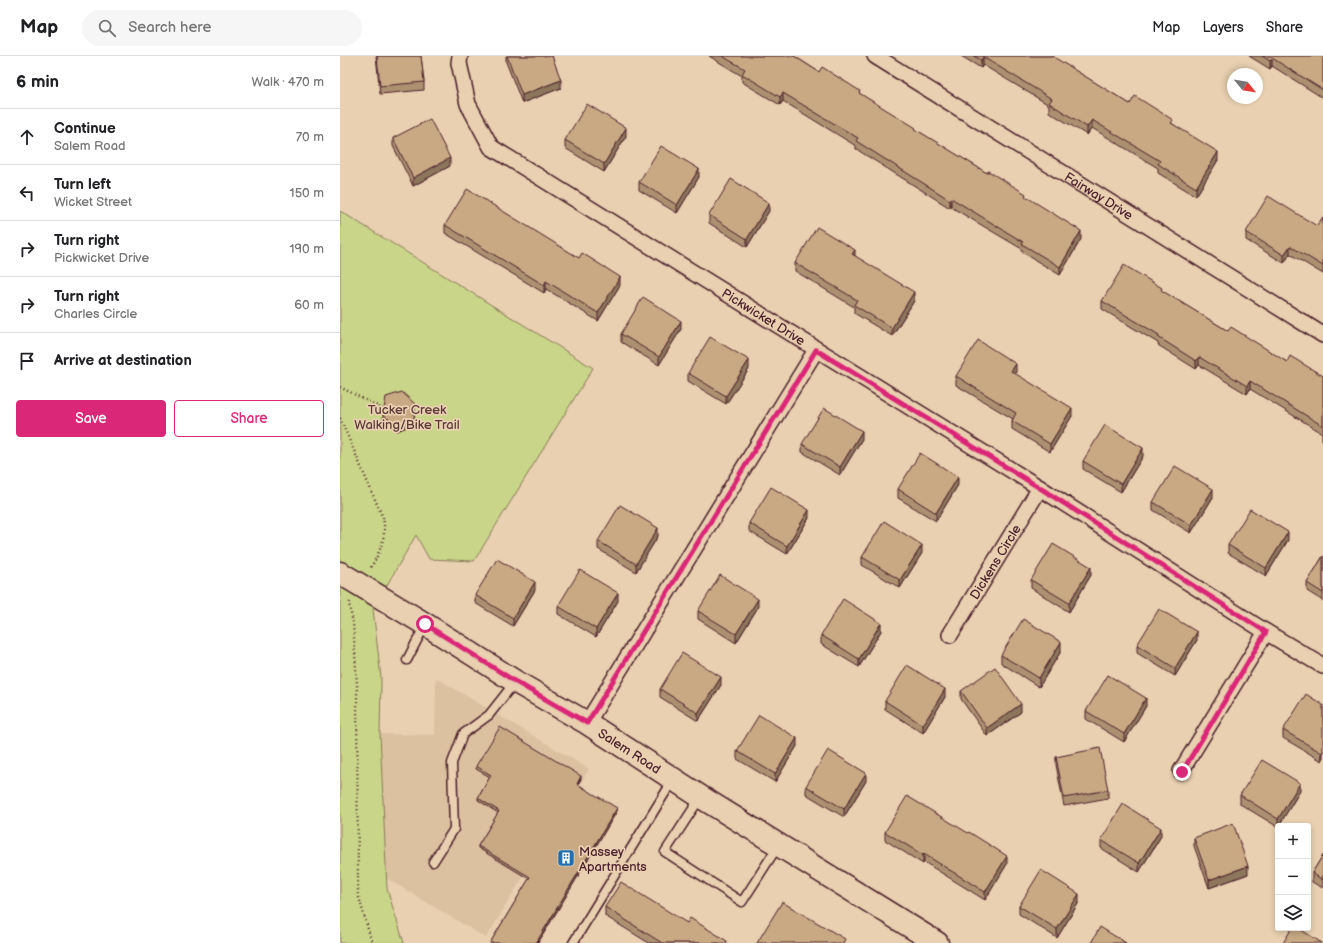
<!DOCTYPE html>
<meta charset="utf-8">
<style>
:root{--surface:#fff;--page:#f6f6f6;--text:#202124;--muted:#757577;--line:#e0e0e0;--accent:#db2777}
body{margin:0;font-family:"Balsamiq Sans",sans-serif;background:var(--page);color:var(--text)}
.controls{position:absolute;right:12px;bottom:12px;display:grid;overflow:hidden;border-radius:4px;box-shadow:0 2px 6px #0003}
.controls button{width:36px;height:36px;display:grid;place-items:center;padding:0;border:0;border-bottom:1px solid var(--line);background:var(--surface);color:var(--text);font:20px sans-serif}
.compass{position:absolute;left:887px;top:12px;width:36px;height:36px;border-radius:50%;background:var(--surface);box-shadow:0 2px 6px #0003;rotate:120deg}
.stop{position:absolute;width:12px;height:12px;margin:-9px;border:3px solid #db2777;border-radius:50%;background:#fff}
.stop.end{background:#db2777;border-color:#fff;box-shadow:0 1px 4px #0008}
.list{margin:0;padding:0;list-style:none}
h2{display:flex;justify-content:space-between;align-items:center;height:52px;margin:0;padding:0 16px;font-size:17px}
h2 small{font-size:13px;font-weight:400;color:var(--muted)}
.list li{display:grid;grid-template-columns:26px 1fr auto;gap:12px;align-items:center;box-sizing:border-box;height:56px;padding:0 16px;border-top:1px solid var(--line)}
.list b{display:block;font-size:15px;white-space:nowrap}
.list p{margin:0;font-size:13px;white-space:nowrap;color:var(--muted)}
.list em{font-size:13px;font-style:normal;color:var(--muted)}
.actions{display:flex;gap:8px;padding:12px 16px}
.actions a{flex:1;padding:9px 0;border:1px solid var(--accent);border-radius:4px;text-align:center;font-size:14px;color:var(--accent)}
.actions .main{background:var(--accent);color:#fff}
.icon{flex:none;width:22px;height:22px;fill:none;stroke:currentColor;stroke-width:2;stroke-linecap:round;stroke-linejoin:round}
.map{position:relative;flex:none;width:983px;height:887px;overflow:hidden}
header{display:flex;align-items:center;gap:24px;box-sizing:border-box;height:56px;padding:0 20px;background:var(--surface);border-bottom:1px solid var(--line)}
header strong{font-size:19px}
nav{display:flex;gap:22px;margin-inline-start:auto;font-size:14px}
.search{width:280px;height:36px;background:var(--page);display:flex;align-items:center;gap:10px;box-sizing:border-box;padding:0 14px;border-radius:22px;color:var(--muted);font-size:15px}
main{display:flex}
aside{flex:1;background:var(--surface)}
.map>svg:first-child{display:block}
</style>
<header>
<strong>Map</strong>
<div class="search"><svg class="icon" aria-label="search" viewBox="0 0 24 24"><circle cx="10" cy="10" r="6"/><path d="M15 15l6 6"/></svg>Search here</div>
<nav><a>Map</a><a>Layers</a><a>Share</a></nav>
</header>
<main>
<aside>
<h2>6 min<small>Walk · 470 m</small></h2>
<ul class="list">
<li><svg class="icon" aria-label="ahead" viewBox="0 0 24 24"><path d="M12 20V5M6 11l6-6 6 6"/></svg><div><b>Continue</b><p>Salem Road</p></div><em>70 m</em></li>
<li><svg class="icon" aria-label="left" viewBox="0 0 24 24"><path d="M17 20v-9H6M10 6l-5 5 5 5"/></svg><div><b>Turn left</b><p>Wicket Street</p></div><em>150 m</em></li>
<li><svg class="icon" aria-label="right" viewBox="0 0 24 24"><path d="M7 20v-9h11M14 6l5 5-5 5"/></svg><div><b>Turn right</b><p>Pickwicket Drive</p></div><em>190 m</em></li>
<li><svg class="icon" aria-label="right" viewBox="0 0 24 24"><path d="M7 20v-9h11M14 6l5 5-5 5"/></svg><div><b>Turn right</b><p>Charles Circle</p></div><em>60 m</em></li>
<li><svg class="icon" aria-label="arrive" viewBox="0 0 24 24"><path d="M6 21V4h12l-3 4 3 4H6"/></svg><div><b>Arrive at destination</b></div></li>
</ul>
<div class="actions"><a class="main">Save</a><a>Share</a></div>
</aside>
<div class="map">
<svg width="983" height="887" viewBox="0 0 983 887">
<rect width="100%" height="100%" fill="#e8d0b0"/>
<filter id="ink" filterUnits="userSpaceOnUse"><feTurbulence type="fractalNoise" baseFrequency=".025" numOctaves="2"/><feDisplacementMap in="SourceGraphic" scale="8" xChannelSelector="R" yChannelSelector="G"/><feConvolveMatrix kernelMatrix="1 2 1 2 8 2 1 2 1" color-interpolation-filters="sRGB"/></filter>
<g filter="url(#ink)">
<polygon fill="#dbc1a0" points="96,622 249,713 146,882 46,822 40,678 95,679"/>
<polygon fill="#c9d689" stroke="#8a7a5a" points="0,155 253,312 134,505 89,503 76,479 33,553 41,622 40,678 47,833 64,887 0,887"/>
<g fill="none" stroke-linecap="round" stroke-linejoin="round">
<defs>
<g id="lane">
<polyline points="67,604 85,569"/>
<polyline points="360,742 325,796 402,846 438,790"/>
<polyline points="93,806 114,773 112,707 123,678 149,659 175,626"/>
<polyline points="233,887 333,724"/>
</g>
<g id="street">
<path id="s1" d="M120,0L119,7L128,48L151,91L700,432L926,576L983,610"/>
<path id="s2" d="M535,0L983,279"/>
<path id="s3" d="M610,579L700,432"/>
<polyline points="247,667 476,294"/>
<polyline points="841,715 926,576"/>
</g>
<g id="secondary">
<path id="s4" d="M0,517L85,568L176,626L247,667L361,741L597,887"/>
</g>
</defs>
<use href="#lane" stroke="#4a1f2b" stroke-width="11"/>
<use href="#street" stroke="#4a1f2b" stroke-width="18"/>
<use href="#secondary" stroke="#4a1f2b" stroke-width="25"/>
<g stroke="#4a1f2b" stroke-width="2.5" stroke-dasharray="1 3" stroke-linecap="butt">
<polyline points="0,331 45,354"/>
<path d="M0,362L43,462C47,481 40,496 30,513"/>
<polyline points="10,546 9,548 13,567 17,628 18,838 32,887"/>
</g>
<use href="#lane" stroke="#e8d0b0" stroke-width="8"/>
<use href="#street" stroke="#e8d0b0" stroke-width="15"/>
<use href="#secondary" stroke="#e8d0b0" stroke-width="22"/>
</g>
<g fill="#ac9171" stroke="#4a1f2b">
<polygon points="36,0 81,0 84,26 84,34 40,38"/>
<polygon points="166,0 212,0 221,32 182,47 166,6"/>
<polygon points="369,0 454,0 479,16 520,38 576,74 686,141 741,183 720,219 682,196 682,193 611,151 610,152 516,93 516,90 443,45 440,49 402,26 402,20"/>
<polygon points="621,0 714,0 714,2 790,48 833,68 878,104 856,140 818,117 818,112 752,72 747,79 709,56 709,49 643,9 641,12"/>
<polygon points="909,0 983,0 983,42 932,10 930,13"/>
<polygon points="286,80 264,116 225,92 225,84"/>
<polygon points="53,82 110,110 73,130 53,90"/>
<polygon points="359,121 337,157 299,134 299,126"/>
<polygon points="429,155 407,191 369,167 369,159"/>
<polygon points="983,161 983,218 950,198 944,207 906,184 906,176 977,170"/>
<polygon points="105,169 280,229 258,265 206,233 204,237 105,177"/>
<polygon points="515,200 574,245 552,280 514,257 514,251 455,215 455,207"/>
<polygon points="822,235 888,275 947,306 983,320 983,385 982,384 982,377 910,333 907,338 859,309 856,313 818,289 818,287 762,253 762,245"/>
<polygon points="341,273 319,309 281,286 281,278"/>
<polygon points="409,313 386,348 348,325 348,317"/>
<polygon points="676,316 675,318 732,360 710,396 672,373 672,365 673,363 616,329 616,320"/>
<polygon points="75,353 74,368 57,375 43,364 43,359"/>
<polygon points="522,383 500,419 462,396 462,388"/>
<polygon points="803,400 781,436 743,413 743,405"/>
<polygon points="618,429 596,465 558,442 558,433"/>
<polygon points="873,441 851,477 813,454 813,446"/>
<polygon points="469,462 447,498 409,475 409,467"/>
<polygon points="318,480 296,516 258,493 258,485"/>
<polygon points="948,484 926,520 888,497 888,489"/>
<polygon points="582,497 560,532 522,509 522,501"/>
<polygon points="983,500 983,545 967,535 967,527"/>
<polygon points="751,519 729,556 691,532 691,524"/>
<polygon points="195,534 173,570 135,547 135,539"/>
<polygon points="278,545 256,581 218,558 218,550"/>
<polygon points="418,551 396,587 358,563 358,555"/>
<polygon points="541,575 519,611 481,588 481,579"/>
<polygon points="857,584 835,620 797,597 797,589"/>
<polygon points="721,595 699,631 661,607 661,599"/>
<polygon points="381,629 358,665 320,641 320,633"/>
<polygon points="621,635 681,656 647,680 621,643"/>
<polygon points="605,641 583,677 545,653 545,645"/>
<polygon points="983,649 982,705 943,682 943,674"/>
<polygon points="806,650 784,686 746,663 746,655"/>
<polygon points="457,690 435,726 397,703 397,695"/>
<polygon points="716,701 768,734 768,742 724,750 716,709"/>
<polygon points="136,710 241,723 238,728 277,755 198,887 150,887 189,823 138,792 138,790 158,757 138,744 138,742 150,721 136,713"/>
<polygon points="526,725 504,761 466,738 466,730"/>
<polygon points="960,735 938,771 900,748 900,739"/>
<polygon points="545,776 667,808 645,844 584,806 583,808 545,784"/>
<polygon points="821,780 799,816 761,792 761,784"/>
<polygon points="854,782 908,818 869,832 854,790"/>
<polygon points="983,799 983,832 972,826 972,817"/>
<polygon points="739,846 717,882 679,858 679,850"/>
<polygon points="265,851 347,867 387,887 309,887 265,860"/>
</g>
<g fill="#8c765c" stroke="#4a1f2b">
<polygon points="643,1 643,9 641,12 641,4"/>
<polygon points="932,2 932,10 930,13 930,5"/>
<polygon points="221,24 221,32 182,47 182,39"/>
<polygon points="443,37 443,45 440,49 440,41"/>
<polygon points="752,64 752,72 747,79 747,71"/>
<polygon points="286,72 286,80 264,116 264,108"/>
<polygon points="878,96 878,104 856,140 856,132"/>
<polygon points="110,102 110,110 73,130 73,122"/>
<polygon points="359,113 359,121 337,157 337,149"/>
<polygon points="611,142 611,151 610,152 610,144"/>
<polygon points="429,147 429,155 407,191 407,183"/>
<polygon points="741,175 741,183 720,219 720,211"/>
<polygon points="950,190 950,198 944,207 944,199"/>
<polygon points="515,194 515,202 512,198"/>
<polygon points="280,221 280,229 258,265 258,257"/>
<polygon points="206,225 206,233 204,237 204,229"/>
<polygon points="574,236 574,245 552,280 552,272"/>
<polygon points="341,265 341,273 319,309 319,301"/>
<polygon points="859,301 859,309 856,313 856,305"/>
<polygon points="409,304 409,313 386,348 386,340"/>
<polygon points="676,308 676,316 671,324 671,315"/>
<polygon points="910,325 910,333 907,338 907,330"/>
<polygon points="75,348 74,368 57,375 57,370"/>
<polygon points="732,352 732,360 710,396 710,388"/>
<polygon points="522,375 522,383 500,419 500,411"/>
<polygon points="803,392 803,400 781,436 781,428"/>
<polygon points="618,421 618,429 596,465 596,457"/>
<polygon points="873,433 873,441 851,477 851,469"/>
<polygon points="469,454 469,462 447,498 447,490"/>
<polygon points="318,472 318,480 296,516 296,508"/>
<polygon points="948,476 948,484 926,520 926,512"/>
<polygon points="582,489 582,497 560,532 560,524"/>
<polygon points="751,511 751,519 729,556 729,547"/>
<polygon points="195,526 195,534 173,570 173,562"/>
<polygon points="278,537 278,545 256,581 256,573"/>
<polygon points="418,543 418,551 396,587 396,578"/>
<polygon points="541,567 541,575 519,611 519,603"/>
<polygon points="857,576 857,584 835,620 835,612"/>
<polygon points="721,586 721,595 699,631 699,622"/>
<polygon points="381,621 381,629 358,665 358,657"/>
<polygon points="605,633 605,641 583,677 583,669"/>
<polygon points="806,642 806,650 784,686 784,678"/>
<polygon points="681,648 681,656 647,680 647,672"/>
<polygon points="457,682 457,690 435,726 435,718"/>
<polygon points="983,695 983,703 982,705 982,697"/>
<polygon points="526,717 526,725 504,761 504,753"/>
<polygon points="241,720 241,723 237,730 237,728"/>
<polygon points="960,727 960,735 938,771 938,763"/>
<polygon points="277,752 277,755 198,887 196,887"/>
<polygon points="821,772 821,780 799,816 799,807"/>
<polygon points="584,798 584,806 583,808 583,799"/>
<polygon points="667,800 667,808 645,844 645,836"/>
<polygon points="908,810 908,818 869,832 869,824"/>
<polygon points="739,838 739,846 717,882 717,873"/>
</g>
<g fill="#c8a983" stroke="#4a1f2b">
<polygon points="37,0 81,0 84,26 40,30"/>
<polygon points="167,0 212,0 221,24 182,39"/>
<polygon points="382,0 454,0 479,16 482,11 520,35 519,37 576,72 575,73 647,117 648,115 686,138 685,140 741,175 720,211 682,188 683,186 611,142 610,144 516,85 518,82 443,37 440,41 402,18 405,13"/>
<polygon points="634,0 712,0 790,48 795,40 833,64 831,67 878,96 856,132 818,108 820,105 752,64 747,71 709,47 712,43 643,1 641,4"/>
<polygon points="922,0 983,0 983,34 932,2 930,5"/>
<polygon points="247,48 286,72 264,108 225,84"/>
<polygon points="90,63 110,102 73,122 53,82"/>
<polygon points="321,90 359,113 337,149 299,126"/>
<polygon points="391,123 429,147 407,183 369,159"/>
<polygon points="127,133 239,202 242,197 280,221 258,257 206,225 204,229 105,169"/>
<polygon points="928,140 977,170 983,161 983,210 950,190 944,199 906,176"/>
<polygon points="477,171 515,194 512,198 574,236 552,272 514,249 517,244 455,207"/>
<polygon points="784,209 822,232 821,234 888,275 891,271 947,306 950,300 983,320 983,370 910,325 907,330 859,301 856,305 818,281 819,279 762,245"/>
<polygon points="303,241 341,265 319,301 281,278"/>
<polygon points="370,281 409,304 386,340 348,317"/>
<polygon points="638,284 676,308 671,315 732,352 710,388 672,365 676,357 616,320"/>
<polygon points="62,336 75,348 74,363 57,370 43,359 46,341"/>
<polygon points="484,352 522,375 500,411 462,388"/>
<polygon points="765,369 803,392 781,428 743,405"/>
<polygon points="580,397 618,421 596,457 558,433"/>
<polygon points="835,410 873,433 851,469 813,446"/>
<polygon points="431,431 469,454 447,490 409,467"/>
<polygon points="280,449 318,472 296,508 258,485"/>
<polygon points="910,453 948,476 926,512 888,489"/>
<polygon points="544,465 582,489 560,524 522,501"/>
<polygon points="713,488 751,511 729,547 691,524"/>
<polygon points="983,500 983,537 967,527"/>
<polygon points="157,503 195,526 173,562 135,539"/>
<polygon points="240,514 278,537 256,573 218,550"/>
<polygon points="380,519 418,543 396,578 358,555"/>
<polygon points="503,543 541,567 519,603 481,579"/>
<polygon points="819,553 857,576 835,612 797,589"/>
<polygon points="683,563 721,586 699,622 661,599"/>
<polygon points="342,597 381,621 358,657 320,633"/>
<polygon points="567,609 605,633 583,669 545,645"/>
<polygon points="655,611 681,648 647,672 621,635"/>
<polygon points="768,619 806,642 784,678 746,655"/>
<polygon points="966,638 983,649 983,695 982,697 943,674"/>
<polygon points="419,659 457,682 435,718 397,695"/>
<polygon points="160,671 241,720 237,728 277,752 196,887 150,887 190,821 138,790 159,755 138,742 151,719 136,710"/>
<polygon points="760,692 768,734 724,742 716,701"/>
<polygon points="488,694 526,717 504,753 466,730"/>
<polygon points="922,704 960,727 938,763 900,739"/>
<polygon points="567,740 628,777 629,776 667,800 645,836 584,798 583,799 545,776"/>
<polygon points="783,748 821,772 799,807 761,784"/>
<polygon points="893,767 908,810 869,824 854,782"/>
<polygon points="983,799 983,824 972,817"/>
<polygon points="701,814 739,838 717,873 679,850"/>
<polygon points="281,826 347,867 350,862 387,885 386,887 322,887 265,851"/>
<polygon points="442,846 505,883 503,887 417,887"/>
<polygon points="760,871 786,887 751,887"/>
<polygon points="952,872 958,872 982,887 943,887"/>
</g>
</g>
<g fill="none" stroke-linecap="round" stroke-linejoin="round" filter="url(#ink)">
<polyline stroke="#db2777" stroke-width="5" points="85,568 176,626 247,667 476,294 700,432 926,576 842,716"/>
</g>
<defs>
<symbol id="building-square" viewBox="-11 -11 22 22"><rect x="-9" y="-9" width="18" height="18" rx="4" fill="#1f6fb2" stroke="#e8d0b0"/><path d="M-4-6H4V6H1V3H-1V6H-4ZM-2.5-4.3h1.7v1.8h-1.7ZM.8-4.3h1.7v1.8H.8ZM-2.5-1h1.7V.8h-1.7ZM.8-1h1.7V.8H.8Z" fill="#fff"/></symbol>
</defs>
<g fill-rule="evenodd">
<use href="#building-square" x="216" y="792" width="20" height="20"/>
</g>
<g text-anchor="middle" stroke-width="3.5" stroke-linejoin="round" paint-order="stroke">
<g font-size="13" fill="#4a1f2b" stroke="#e8d0b0">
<text dy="5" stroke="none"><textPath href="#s2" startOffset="264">Fairway Drive</textPath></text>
<text dy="5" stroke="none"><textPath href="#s1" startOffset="419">Pickwicket Drive</textPath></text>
<text dy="5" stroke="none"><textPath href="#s3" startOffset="86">Dickens Circle</textPath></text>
<text dy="5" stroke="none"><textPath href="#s4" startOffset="340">Salem Road</textPath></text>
</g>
<g font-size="13" fill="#5d3a39" stroke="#e8d0b0">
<text x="67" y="358">Tucker Creek<tspan x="67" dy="15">Walking/Bike Trail</tspan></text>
</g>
<g font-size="13" fill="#4a1f2b" stroke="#e8d0b0" text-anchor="start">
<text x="239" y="800">Massey<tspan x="239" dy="15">Apartments</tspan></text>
</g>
</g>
</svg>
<div class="controls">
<button>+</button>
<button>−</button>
<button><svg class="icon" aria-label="layers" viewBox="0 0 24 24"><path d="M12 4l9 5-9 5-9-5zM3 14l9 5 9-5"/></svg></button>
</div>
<svg class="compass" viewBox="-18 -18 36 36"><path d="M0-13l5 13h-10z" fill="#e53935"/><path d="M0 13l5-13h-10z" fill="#757577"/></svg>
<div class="stop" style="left:85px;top:568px"></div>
<div class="stop end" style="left:842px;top:716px"></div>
</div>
</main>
